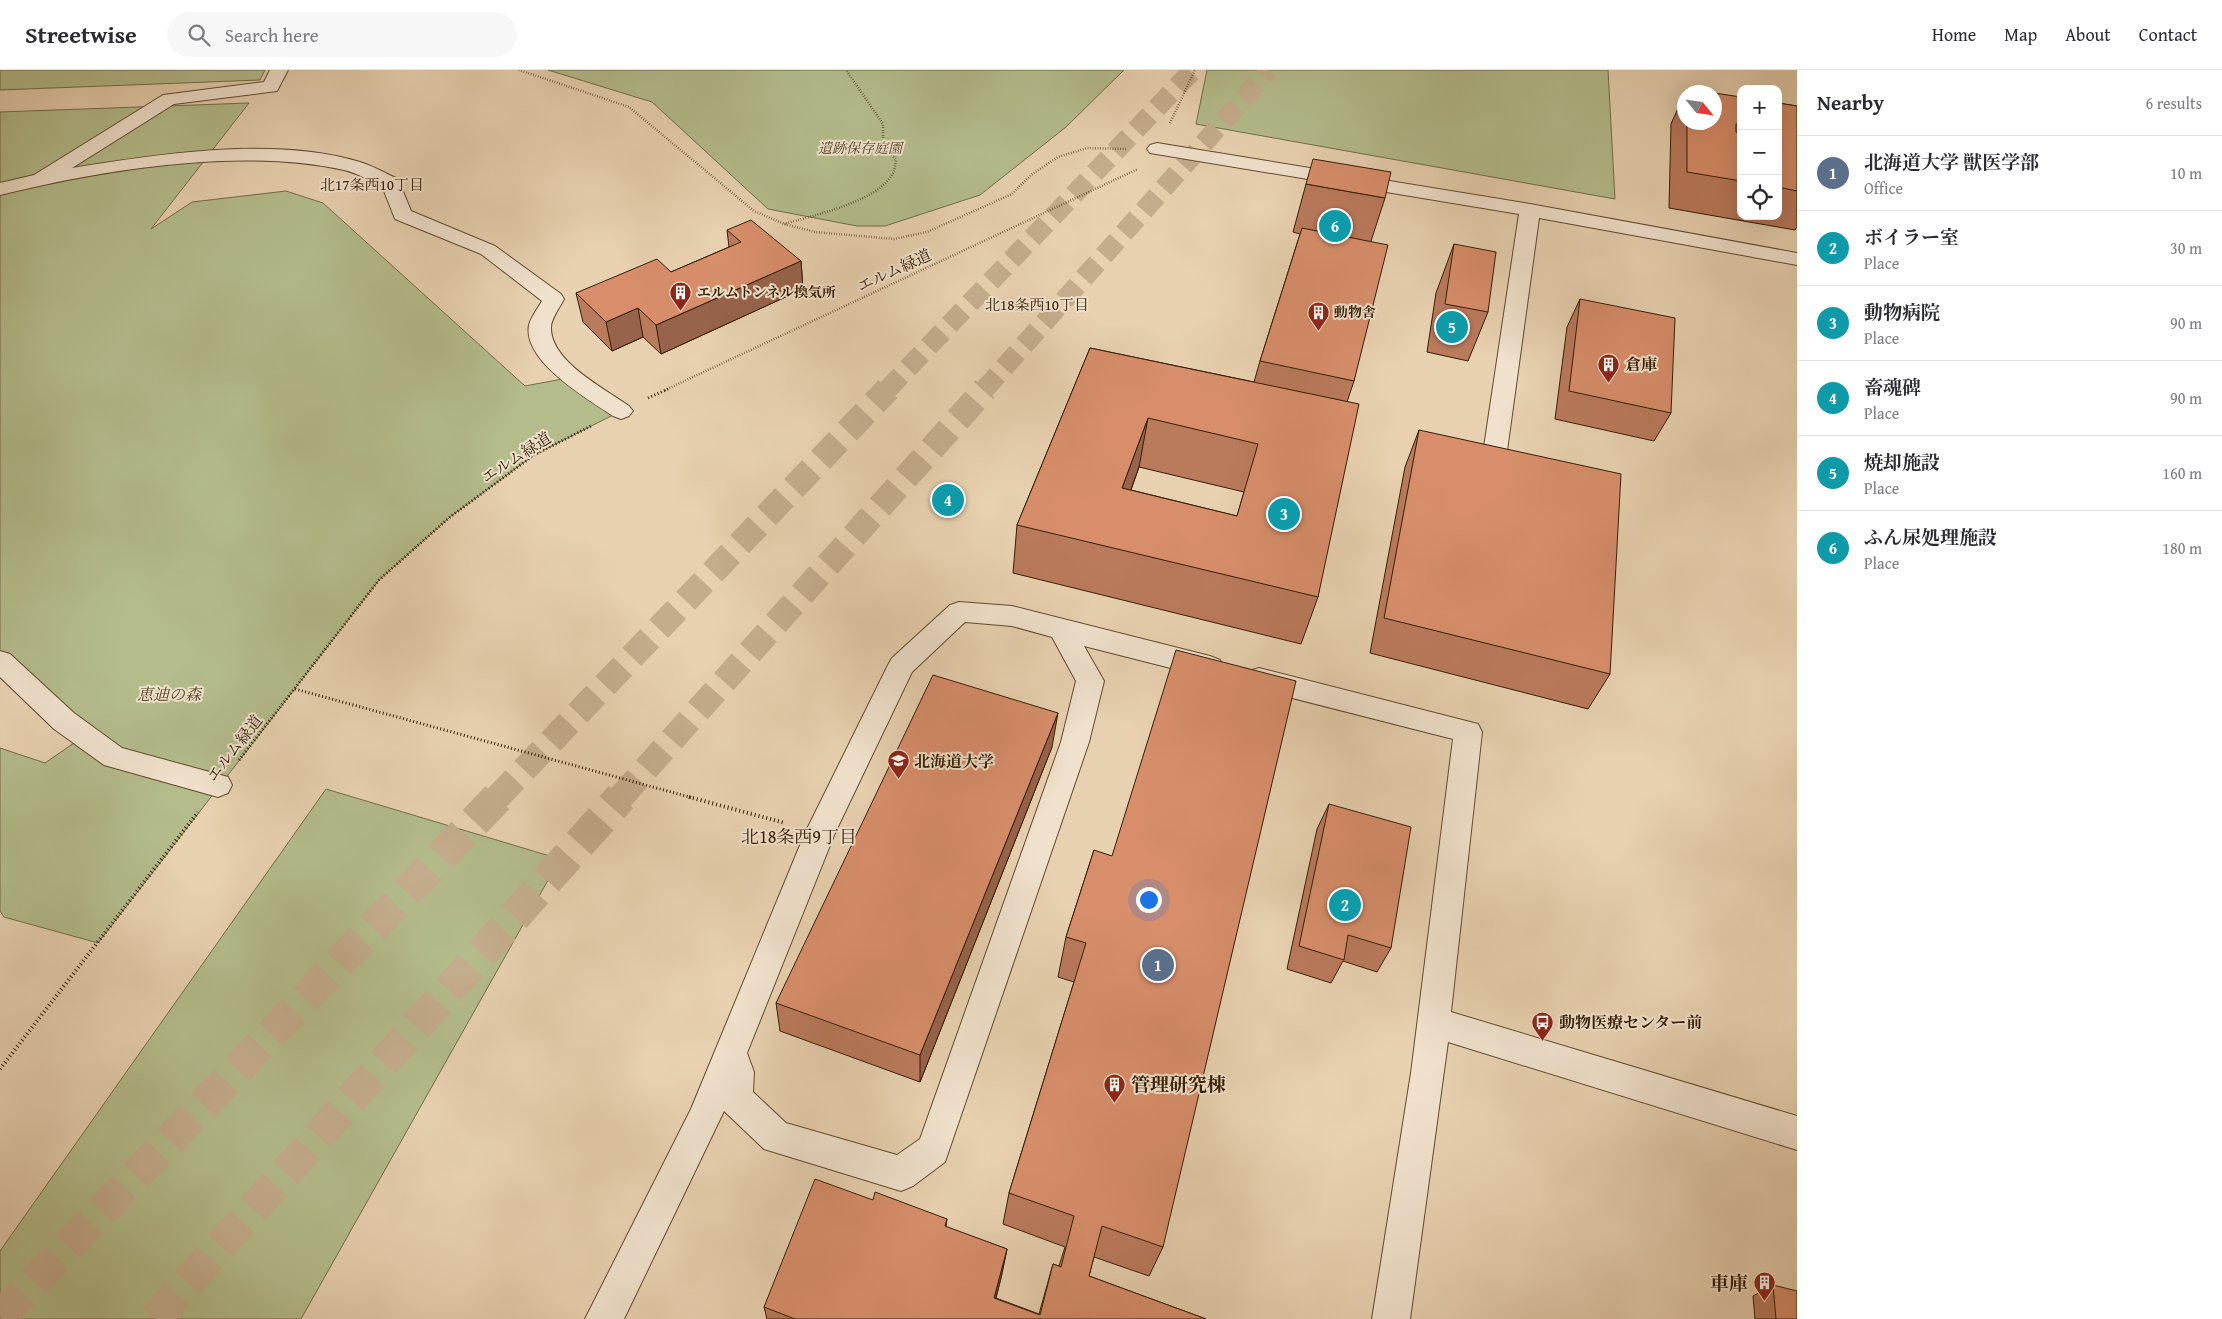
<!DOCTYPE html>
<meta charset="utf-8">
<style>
:root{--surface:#fff;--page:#f7f7f7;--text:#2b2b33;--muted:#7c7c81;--line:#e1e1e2;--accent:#1a73e8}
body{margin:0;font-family:"Gentium Book Plus","Noto Serif JP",serif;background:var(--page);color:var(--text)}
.controls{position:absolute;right:15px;top:15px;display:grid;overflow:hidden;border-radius:10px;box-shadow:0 5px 20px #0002}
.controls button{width:45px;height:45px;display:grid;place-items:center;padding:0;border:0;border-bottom:1px solid var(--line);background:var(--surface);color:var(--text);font:25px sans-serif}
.compass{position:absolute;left:1677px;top:15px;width:45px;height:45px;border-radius:50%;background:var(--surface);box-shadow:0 5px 20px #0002;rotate:119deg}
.you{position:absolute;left:1148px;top:829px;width:18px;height:18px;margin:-12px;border:4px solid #fff;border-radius:50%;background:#1a73e8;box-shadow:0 0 0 8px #1a73e833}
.badge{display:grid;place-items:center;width:32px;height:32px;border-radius:50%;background:var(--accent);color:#fff;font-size:16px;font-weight:700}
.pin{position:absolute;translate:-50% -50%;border:2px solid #fff;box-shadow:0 1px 5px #0006}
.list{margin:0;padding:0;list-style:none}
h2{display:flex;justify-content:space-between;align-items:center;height:65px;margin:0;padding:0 20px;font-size:21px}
h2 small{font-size:16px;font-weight:400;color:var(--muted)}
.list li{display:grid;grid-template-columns:32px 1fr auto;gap:15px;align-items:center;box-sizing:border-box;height:75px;padding:0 20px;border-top:1px solid var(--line)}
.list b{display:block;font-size:19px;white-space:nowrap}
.list p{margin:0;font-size:16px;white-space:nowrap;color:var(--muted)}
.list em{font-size:16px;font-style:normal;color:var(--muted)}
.icon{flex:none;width:28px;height:28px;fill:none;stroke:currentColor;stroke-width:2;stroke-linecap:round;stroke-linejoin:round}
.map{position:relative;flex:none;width:1797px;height:1249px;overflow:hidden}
header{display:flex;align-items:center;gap:30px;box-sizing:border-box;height:70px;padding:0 25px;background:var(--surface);border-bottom:1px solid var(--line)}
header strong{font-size:24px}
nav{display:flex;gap:28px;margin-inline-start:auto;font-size:18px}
.search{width:350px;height:45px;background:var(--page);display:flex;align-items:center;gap:12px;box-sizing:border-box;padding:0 18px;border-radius:28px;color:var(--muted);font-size:19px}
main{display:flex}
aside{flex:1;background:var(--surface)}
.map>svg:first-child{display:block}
</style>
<header>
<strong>Streetwise</strong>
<div class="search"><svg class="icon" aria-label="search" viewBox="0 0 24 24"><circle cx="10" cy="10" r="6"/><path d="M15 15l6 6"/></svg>Search here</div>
<nav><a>Home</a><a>Map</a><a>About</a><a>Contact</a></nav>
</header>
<main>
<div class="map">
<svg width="1797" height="1249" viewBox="0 0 1797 1249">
<rect width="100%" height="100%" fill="#e8d1b0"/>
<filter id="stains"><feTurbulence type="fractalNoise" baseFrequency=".004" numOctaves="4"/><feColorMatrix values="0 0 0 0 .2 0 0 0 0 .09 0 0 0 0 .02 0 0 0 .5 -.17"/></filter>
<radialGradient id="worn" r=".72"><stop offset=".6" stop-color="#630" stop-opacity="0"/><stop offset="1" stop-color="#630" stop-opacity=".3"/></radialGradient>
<g fill="#b4bc8c" stroke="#746c48">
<polygon points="0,0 265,0 260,10 0,20"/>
<polygon points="548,0 1124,0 1066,57 980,125 885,156 857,156 768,139 652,32"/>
<polygon points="1207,0 1608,0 1615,129 1196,54"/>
<polygon points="249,33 151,159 192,132 286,121 323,133 525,316 573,307 621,341 534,385 450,447 379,510 98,873 4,847 0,841 0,678 45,693 84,666 0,591 0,42"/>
<polygon points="326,719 560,789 301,1249 0,1249 0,1181"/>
</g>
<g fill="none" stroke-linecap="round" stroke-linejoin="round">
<g stroke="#c4ad8d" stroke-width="20" stroke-dasharray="20 10" stroke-linecap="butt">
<polyline points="887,320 1193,0"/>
<polyline points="984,320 1269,0"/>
</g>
<g stroke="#c4ad8d" stroke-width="26" stroke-dasharray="26 13" stroke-linecap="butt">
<polyline points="497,728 888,319"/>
<polyline points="620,728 985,319"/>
</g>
<g stroke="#c4ad8d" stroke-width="33" stroke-dasharray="33 16" stroke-linecap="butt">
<polyline points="0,1247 498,727"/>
<polyline points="155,1249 621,727"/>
</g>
<defs>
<g id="minor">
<path d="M270,0H288L277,21L174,34L72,98C159,84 274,66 360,92C373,96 385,103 398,109L411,141L495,176L561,224L564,229C560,237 551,249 551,257C550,291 604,318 629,336L633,341L629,346L621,349L613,346C588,329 522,291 529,255C531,247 538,238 542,231L481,184L395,149L382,116C370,111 357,103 344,100C240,77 102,100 0,125V113L34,105L163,25L264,12Z"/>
<polygon points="1157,73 1530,134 1797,183 1797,195 1539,148 1503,410 1500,416 1491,418 1482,416 1479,410 1519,144 1150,83 1147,79 1150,75"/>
<path d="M959,532L1012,536L1210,586L1220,590L1224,597L1220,604L1210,608L1084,576L1104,611L1089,672L945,1092L913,1116L901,1121L764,1079L724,1041L624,1249H585L691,1039L805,763L888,595L892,588L950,535ZM965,552L1012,556L1052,567L1076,611L1061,672L920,1069L897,1085L786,1053L753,1022L754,1002L747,983L835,763L912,602Z"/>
<polygon points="0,581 10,584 74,643 122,678 228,707 232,715 228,723 218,727 104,695 54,659 0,607"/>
<polygon points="1259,598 1478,654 1482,662 1451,942 1797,1046 1797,1080 1448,972 1410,1249 1372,1249 1411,1003 1453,669 1249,617 1245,609 1249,601"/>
</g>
</defs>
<use href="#minor" stroke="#614a2e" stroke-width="2"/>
<g stroke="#341d03" stroke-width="2.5" stroke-dasharray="0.5 2" stroke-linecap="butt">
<polyline points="519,0 629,37 754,141 784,154 815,162 894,169 927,162 1012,124 1031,105 1058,87 1087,78 1127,79"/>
<polyline points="1170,53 1195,0"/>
<path d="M784,154C814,145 874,133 892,105C895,101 895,95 896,90L883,72V54L846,0"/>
<polyline points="665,320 1138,99"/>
</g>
<g stroke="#341d03" stroke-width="3" stroke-dasharray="1 2.5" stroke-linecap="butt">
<polyline points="648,328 668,319"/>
<polyline points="295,619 693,728"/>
<polyline points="239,690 379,510 450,447 534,385 591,356"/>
</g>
<g stroke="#341d03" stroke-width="4" stroke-dasharray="1 3" stroke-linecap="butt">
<polyline points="689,727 785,753"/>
<polyline points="0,999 198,742"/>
</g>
<use href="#minor" fill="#f0e1cc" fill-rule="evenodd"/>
</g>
<g fill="#ba7a5c" stroke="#341d03" fill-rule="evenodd">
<polygon points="1684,25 1684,52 1714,52 1741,27 1741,146 1778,146 1778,33 1797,36 1797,157 1795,160 1669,138 1671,54"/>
<path d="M1306,114L1385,128L1371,171L1354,311L1347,332L1318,527L1301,574L1013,503L1017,455L1090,278L1254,312L1260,291L1300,164L1293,162ZM1139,397L1244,422L1237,446L1131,420Z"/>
<polygon points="727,160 801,191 803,219 661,284 643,267 612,281 583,252 576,223 671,202 729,177"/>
<polygon points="1454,174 1488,242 1468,291 1427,282 1436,223"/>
<polygon points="1580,229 1671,343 1654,371 1555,349 1567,257"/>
<polygon points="1419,360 1610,604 1588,639 1370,583 1405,397"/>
<polygon points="1052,677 920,1012 780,961 776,933"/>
<polygon points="1329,734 1391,878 1377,902 1343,891 1331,913 1287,899 1317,759"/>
<polygon points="1094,780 1163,1177 1149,1206 1094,1187 1089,1206 1206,1249 767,1249 764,1237 873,1130 947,1149 946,1157 1007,1179 1001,1208 996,1228 1039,1244 1053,1194 1059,1196 1065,1177 1003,1154 1009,1123 1074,912 1058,907 1066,867"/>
<polygon points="1773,1215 1797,1249 1755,1249 1753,1226"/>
</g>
<g fill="#97634b" stroke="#341d03">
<polygon points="801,191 803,219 661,284 656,255"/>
<polygon points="638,238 643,267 612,281 606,252"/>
<polygon points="1148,348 1139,397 1114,466 1122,418"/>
<polygon points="1058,643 1052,677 920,1012 920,985"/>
<polygon points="1007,1179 1001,1208 990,1249 994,1228"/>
</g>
<g fill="#d88e6b" stroke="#341d03" fill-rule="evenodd">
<polygon points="1687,19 1712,22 1687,22"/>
<polygon points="1714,23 1741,27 1741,55 1736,54 1736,62 1741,64 1741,111 1687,102 1687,52 1714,52"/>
<polygon points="1778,33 1797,36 1797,121 1778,117"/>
<polygon points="1313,89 1391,102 1385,128 1306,114"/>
<polygon points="751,150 801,191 656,255 638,238 606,252 576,223 657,189 671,202 741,172 727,160"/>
<polygon points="1302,158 1388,175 1354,311 1260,291"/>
<polygon points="1454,174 1496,182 1488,242 1445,234"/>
<polygon points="1580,229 1675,248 1671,343 1569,321"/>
<path d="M1090,278L1359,334L1318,527L1017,455ZM1148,348L1258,374L1237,446L1122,418Z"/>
<polygon points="1419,360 1621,404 1610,604 1384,548"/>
<polygon points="1176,580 1296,611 1163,1177 1102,1156 1089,1206 1206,1249 795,1249 764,1237 815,1109 873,1130 875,1122 947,1149 945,1156 1007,1179 994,1228 1040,1245 1053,1194 1061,1197 1074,1146 1009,1123 1086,873 1066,867 1094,780 1112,786"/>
<polygon points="933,605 1058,643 920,985 776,933"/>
<polygon points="1329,734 1411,757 1391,878 1348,865 1344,890 1299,876"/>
<polygon points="1773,1215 1797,1221 1797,1249 1776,1249"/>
</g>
<defs>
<symbol id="building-pin" viewBox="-11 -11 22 30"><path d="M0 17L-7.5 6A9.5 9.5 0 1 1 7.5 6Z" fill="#8f2418" stroke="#f0e1cc"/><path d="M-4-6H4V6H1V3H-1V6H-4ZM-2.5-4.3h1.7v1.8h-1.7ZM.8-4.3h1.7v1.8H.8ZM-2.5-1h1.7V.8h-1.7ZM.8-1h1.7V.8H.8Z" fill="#fff"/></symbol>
<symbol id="university-pin" viewBox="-11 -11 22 30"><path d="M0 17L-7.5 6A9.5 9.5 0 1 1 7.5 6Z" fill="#8f2418" stroke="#f0e1cc"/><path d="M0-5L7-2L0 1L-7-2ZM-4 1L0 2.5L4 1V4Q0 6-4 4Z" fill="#fff"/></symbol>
<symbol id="bus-pin" viewBox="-11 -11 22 30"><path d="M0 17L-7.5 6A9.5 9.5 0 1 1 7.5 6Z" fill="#8f2418" stroke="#f0e1cc"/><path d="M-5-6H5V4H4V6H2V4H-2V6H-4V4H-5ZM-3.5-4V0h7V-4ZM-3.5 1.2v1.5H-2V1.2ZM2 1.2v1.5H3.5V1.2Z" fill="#fff"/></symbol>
</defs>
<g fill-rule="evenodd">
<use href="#building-pin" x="668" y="210" width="25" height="34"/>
<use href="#building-pin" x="1306" y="230" width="25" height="34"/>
<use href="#building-pin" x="1596" y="282" width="25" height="34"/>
<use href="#university-pin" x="886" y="678" width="25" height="34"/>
<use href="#bus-pin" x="1530" y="940" width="25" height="34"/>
<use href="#building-pin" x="1102" y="1002" width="25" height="34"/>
<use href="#building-pin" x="1752" y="1200" width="25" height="34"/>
</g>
<g text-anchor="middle" stroke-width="4" stroke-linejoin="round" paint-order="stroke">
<g font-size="14" font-style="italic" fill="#544525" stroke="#f0e1cc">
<text x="860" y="83">遺跡保存庭園</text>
</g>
<g font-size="14" font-weight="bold" fill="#341d03" stroke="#f0e1cc" text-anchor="start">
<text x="697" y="227">エルムトンネル換気所</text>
<text x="1334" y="247">動物舎</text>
</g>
<g font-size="15" fill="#341d03" stroke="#f0e1cc">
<text x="372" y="120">北17条西10丁目</text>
<text x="1037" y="240">北18条西10丁目</text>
</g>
<g font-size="16" fill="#341d03" stroke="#f0e1cc">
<text transform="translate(894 200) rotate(-25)" y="6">エルム緑道</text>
<text transform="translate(516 387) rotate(-33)" y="6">エルム緑道</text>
<text transform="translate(234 678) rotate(-52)" y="6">エルム緑道</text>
</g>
<g font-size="16" font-weight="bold" fill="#341d03" stroke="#f0e1cc" text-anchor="start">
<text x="1625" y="300">倉庫</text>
<text x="914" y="697">北海道大学</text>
<text x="1559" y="958">動物医療センター前</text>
</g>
<g font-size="16" font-style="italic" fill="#544525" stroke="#f0e1cc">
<text x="169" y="630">恵迪の森</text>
</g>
<g font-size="18" fill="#341d03" stroke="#f0e1cc">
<text x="799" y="773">北18条西9丁目</text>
</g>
<g font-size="19" font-weight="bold" fill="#341d03" stroke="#f0e1cc" text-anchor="start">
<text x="1131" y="1021">管理研究棟</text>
<text x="1748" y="1220" text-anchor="end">車庫</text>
</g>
</g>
<rect width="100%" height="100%" filter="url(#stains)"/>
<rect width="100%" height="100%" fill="url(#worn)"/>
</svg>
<div class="controls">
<button>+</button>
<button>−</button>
<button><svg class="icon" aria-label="locate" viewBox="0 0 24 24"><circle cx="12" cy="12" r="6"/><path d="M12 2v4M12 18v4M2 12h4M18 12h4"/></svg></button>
</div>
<svg class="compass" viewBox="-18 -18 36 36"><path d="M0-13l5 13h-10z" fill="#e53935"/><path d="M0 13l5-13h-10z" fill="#7c7c81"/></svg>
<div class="you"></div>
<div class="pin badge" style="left:1158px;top:895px;background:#5c6f8a">1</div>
<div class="pin badge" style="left:1345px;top:835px;background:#0f9aa8">2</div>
<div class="pin badge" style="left:1284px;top:444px;background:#0f9aa8">3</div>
<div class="pin badge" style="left:948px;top:430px;background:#0f9aa8">4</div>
<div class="pin badge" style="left:1452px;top:257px;background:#0f9aa8">5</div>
<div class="pin badge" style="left:1335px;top:156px;background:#0f9aa8">6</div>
</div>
<aside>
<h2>Nearby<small>6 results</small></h2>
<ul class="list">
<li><span class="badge" style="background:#5c6f8a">1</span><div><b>北海道大学 獣医学部</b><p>Office</p></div><em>10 m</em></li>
<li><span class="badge" style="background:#0f9aa8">2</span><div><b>ボイラー室</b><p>Place</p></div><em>30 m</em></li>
<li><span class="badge" style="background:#0f9aa8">3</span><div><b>動物病院</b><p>Place</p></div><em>90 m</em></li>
<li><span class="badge" style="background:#0f9aa8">4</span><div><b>畜魂碑</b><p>Place</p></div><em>90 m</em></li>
<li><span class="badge" style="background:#0f9aa8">5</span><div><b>焼却施設</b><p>Place</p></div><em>160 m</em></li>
<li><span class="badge" style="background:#0f9aa8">6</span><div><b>ふん尿処理施設</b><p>Place</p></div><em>180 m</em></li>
</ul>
</aside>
</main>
